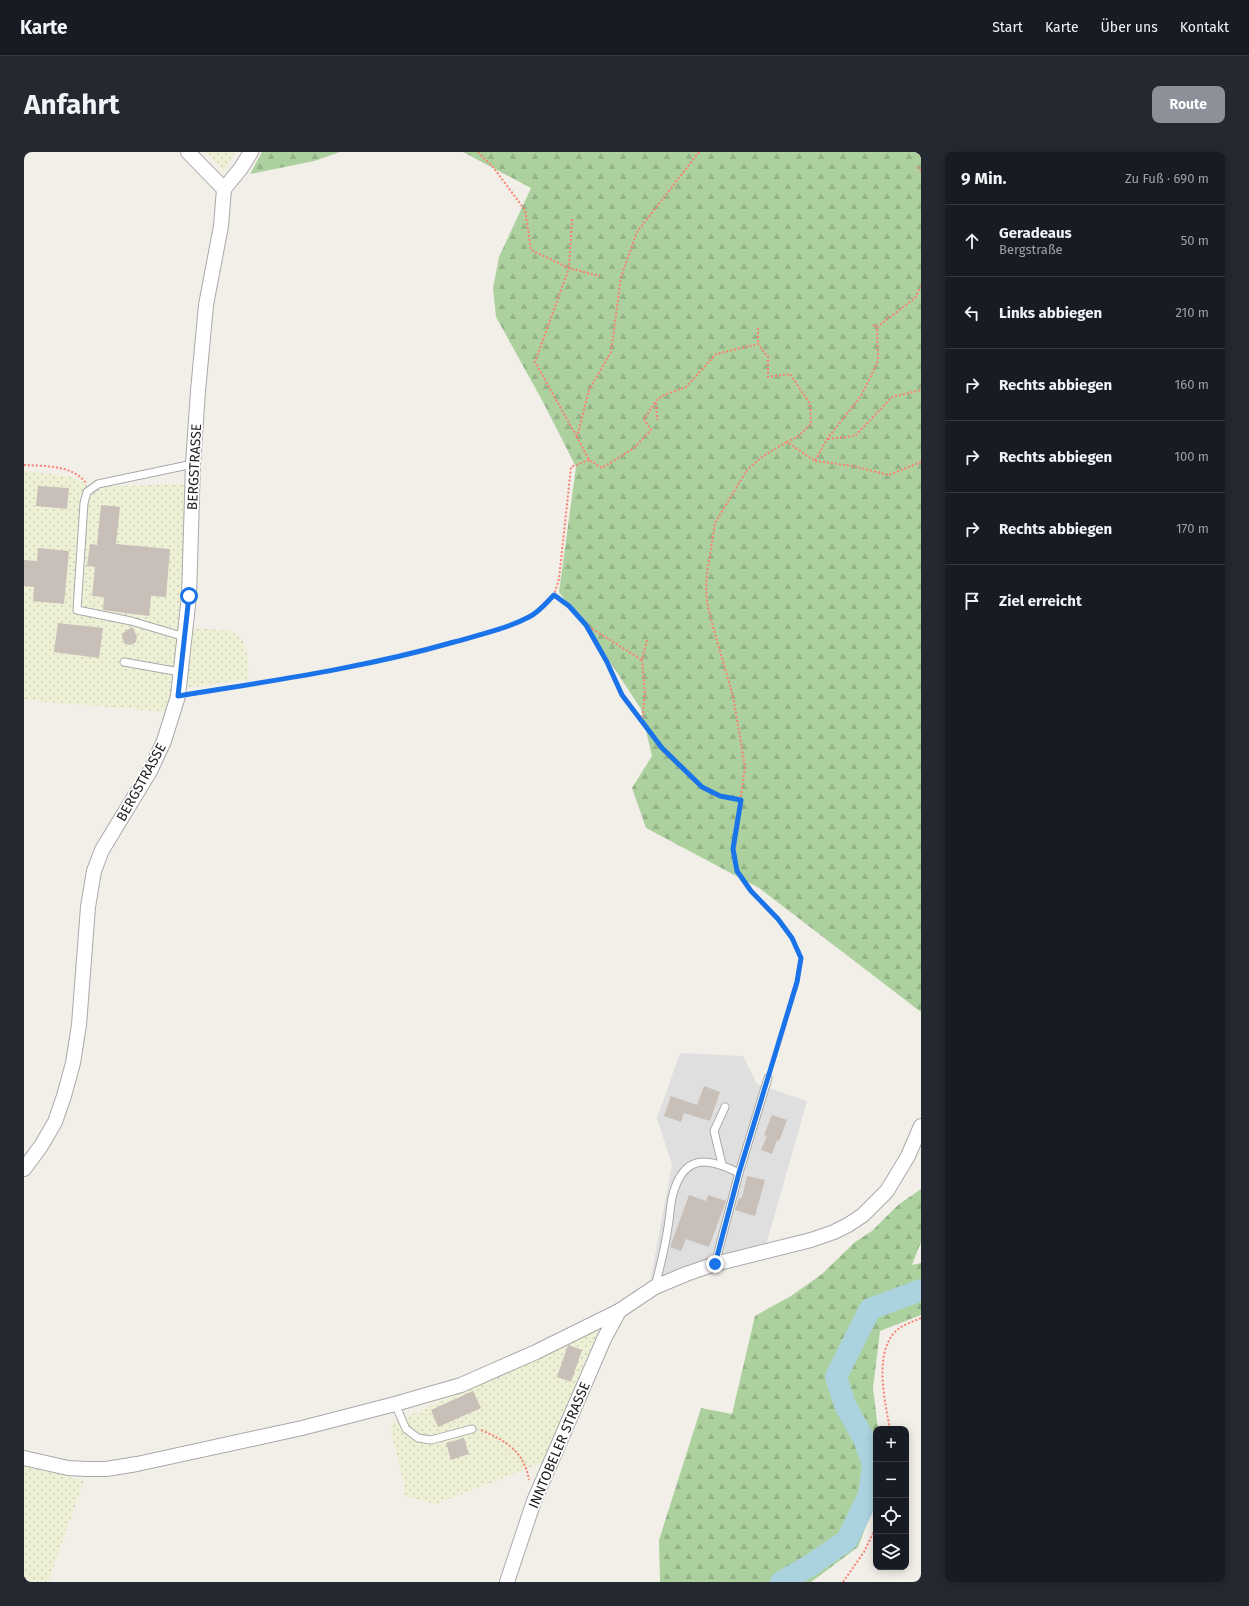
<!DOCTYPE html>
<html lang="de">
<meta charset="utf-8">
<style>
:root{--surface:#171b24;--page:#242831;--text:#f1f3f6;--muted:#9ea1a6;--line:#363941;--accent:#8c9099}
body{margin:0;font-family:"Fira Sans",sans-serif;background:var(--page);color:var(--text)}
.controls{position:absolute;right:12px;bottom:12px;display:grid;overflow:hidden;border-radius:8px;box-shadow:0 2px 10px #0003}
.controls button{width:36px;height:36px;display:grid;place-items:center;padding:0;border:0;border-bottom:1px solid var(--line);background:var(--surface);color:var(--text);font:20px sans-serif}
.stop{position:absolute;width:12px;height:12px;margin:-9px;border:3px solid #1a73e8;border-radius:50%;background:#fff}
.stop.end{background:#1a73e8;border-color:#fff;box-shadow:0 1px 4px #0008}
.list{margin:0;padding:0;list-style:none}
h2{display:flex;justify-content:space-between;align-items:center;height:52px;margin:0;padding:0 16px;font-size:17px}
h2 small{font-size:13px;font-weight:400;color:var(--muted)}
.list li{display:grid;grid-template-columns:26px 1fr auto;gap:12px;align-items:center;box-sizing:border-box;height:72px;padding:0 16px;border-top:1px solid var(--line)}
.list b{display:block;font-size:15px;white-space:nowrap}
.list p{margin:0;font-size:13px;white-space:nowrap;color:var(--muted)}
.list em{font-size:13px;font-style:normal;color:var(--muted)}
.icon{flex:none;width:22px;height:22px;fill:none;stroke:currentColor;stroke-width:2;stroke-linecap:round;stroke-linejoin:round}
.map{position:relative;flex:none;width:897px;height:1430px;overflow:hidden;border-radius:8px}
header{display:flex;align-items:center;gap:24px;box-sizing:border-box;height:56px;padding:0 20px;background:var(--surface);border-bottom:1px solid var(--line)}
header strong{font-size:19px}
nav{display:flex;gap:22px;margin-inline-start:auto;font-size:14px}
.intro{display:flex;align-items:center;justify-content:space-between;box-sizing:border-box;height:96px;padding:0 24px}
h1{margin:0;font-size:28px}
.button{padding:10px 18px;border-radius:8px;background:var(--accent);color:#fff;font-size:14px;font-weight:700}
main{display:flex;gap:24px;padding:0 24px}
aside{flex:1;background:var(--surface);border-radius:8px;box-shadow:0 2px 10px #0003}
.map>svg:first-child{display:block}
</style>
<header>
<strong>Karte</strong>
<nav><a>Start</a><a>Karte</a><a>Über uns</a><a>Kontakt</a></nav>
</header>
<div class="intro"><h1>Anfahrt</h1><a class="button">Route</a></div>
<main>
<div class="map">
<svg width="897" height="1430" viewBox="0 0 897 1430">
<defs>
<pattern id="farmland-dots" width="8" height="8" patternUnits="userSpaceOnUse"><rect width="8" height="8" fill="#eef0d5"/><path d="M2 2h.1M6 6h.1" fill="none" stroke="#ccceb7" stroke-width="1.8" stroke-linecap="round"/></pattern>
<pattern id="forest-firs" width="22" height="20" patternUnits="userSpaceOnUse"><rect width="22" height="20" fill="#add19e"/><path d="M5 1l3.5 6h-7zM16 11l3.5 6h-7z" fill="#95b388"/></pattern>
</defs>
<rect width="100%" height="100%" fill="#f2efe9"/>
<polygon fill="#e0dfdf" points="656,901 719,904 733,932 783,949 742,1093 626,1130 648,1013 633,966"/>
<g fill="url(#farmland-dots)">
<polygon points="182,0 211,0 200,19"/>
<polygon points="0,319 46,324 67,335 164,332 157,476 205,478 217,485 223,499 225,527 149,538 144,560 0,548"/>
<polygon points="576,1175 518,1311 412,1352 382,1345 366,1273"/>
<polygon points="0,1313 60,1329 24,1430 0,1430"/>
</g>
<g fill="url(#forest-firs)">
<polygon points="238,0 316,0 290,9 226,22"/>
<polygon points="439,0 897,0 897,860 735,736 622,676 608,636 628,604 617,557 573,490 535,440 552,315 518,248 472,165 469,136 475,105 507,36"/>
<polygon points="897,1037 897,1090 888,1113 897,1111 897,1163 856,1179 849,1236 854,1277 852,1277 852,1337 851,1351 834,1395 787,1430 636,1430 635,1388 677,1256 708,1262 731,1164 767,1144 798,1122 831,1090 848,1079 874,1053"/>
</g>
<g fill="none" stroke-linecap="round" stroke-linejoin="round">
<polyline stroke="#aad3df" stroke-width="22" points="757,1430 787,1413 823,1388 845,1343 849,1313 840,1287 821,1253 812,1225 846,1157 897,1138"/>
</g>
<g fill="#c7bfb8">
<polygon points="14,334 45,336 43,357 12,354"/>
<polygon points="77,353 96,355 92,392 146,397 142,445 127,444 125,464 79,458 80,445 68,444 71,415 63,414 66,392 73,393"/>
<polygon points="14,396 45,399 40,452 9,449 10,435 0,434 0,408 13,409"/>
<polygon points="34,471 79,476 75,506 30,500"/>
<polygon points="108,475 113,484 112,490 107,493 101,492 98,486 99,481"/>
<polygon points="680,934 696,940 686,969 660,961 657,970 640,964 647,944 673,953"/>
<polygon points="748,963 763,968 755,989 753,988 748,1002 737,998 743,984 740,983"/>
<polygon points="723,1024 741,1028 731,1064 711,1058 715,1046 718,1046"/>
<polygon points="665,1043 682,1049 684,1043 702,1049 685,1095 662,1087 657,1099 646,1095"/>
<polygon points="544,1193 558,1198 547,1230 533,1225"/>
<polygon points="449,1239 457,1256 414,1275 407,1258"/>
<polygon points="440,1286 445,1302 427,1308 422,1291"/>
</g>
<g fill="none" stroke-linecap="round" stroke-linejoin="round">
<defs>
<g id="service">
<polyline points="161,485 107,469 53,458 60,351 63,340 74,332 169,312"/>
<polyline points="100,510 156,520"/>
<polyline points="698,1012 690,979 701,955"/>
<polyline points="691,1112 715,1021 744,926"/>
<path d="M631,1135C636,1115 641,1096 644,1075C646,1065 646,1052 649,1042C660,1002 684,1005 715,1021"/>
<polyline points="371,1252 382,1277 394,1286 407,1288 448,1277"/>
</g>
<g id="minor">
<polyline points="164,0 200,37"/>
<polyline points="200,37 217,16 227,0"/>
<polyline points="0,1017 17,994 31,970 40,944 49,911 55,873 64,755 70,719 78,698 126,619 140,589 154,544 165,444 169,312 174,239 182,153 197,74 200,37"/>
<polyline points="0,1306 44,1316 63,1317 82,1317 113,1312 278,1276 371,1252 437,1233 512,1200 595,1159 631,1135 662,1122 691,1112 787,1088 810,1080 824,1073 839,1063 863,1039 884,1004 897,974"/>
<polyline points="483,1430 510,1349 580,1187 595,1159"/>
</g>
</defs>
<use href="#service" stroke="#a9a9a9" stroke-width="9"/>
<use href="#minor" stroke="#a9a9a9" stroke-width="16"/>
<g stroke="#fa8072" stroke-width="2" stroke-dasharray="2 2" stroke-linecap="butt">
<polyline points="454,0 469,15 501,58 507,98 545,116 576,124"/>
<polyline points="675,0 613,80 597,125 587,200 565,238 553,285 565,308 578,316 610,296 627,278 620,267 632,249 638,244 662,235 692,202 734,192 744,205 744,225 766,222 786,252 787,272 773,285 763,290 791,309 803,287 837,244 854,209 853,175 891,146 897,134"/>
<polyline points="893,15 897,19"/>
<polyline points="548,67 545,116 511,210 553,285"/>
<polyline points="849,173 853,175"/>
<polyline points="734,176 734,192"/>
<polyline points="632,251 633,268"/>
<polyline points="804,287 831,284 868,245 897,238"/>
<polyline points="565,308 547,315 535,427 530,443 545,454 562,473 618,508"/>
<polyline points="791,309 829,314 865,323 897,310"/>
<path d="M0,313C20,314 49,313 62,331"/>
<polyline points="563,474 583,510 598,543 617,569"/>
<polyline points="623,488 618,508 621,541 618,570 638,596 678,635 696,644 717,648"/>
<path d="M167,542C256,527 345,514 433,489C457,482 483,477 505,466C515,460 522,451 530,443"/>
<polyline points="747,918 773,830 777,806 768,786 754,767 727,739 713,719 709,697 721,615 709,544 689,475 684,455 682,438 683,421 691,371 723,318 739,304 763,290"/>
<path d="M866,1277C861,1250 850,1204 870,1181C877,1173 888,1170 897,1166"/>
<path d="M457,1278C482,1289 500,1299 505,1328"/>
<polyline points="819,1430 840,1400 852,1375"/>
</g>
<use href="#service" stroke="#fff" stroke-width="7"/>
<use href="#minor" stroke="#fff" stroke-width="14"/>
</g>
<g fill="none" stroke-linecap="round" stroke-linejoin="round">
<path stroke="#1a73e8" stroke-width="5" d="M165,444L154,544C246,529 340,516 430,490C455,483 482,477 505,465C515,460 522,451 530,443L545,454L562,473L583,510L598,543L638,596L678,635L696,644L717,648L709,697L713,719L727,739L754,767L768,786L777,806L773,830L715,1021L691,1112"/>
</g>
<g text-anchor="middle" stroke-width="3.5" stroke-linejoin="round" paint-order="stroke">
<g font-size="14" fill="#222" stroke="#fff">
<text transform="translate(170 315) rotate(-87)" y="5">BERGSTRASSE</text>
<text transform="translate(117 630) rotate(-61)" y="5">BERGSTRASSE</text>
<text transform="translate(535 1293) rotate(-67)" y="5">INNTOBELER STRASSE</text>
</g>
</g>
</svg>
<div class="controls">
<button>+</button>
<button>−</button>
<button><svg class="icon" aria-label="locate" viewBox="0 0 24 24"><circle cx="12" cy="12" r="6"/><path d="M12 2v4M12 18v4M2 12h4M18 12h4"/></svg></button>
<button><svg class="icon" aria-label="layers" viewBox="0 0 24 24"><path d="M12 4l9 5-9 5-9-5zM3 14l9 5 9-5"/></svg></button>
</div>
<div class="stop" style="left:165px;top:444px"></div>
<div class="stop end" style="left:691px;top:1112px"></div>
</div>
<aside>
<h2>9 Min.<small>Zu Fuß · 690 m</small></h2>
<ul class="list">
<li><svg class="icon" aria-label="ahead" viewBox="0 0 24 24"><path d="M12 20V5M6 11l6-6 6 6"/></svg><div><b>Geradeaus</b><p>Bergstraße</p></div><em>50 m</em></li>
<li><svg class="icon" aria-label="left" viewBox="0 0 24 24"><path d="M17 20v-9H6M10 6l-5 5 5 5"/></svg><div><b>Links abbiegen</b></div><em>210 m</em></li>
<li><svg class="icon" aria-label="right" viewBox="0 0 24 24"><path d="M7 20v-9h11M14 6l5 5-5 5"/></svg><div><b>Rechts abbiegen</b></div><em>160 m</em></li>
<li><svg class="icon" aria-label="right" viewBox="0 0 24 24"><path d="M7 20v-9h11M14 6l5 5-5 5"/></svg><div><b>Rechts abbiegen</b></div><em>100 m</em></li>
<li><svg class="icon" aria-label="right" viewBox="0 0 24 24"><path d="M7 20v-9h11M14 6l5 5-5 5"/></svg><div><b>Rechts abbiegen</b></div><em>170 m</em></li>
<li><svg class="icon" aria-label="arrive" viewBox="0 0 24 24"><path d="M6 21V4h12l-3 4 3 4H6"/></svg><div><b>Ziel erreicht</b></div></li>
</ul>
</aside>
</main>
